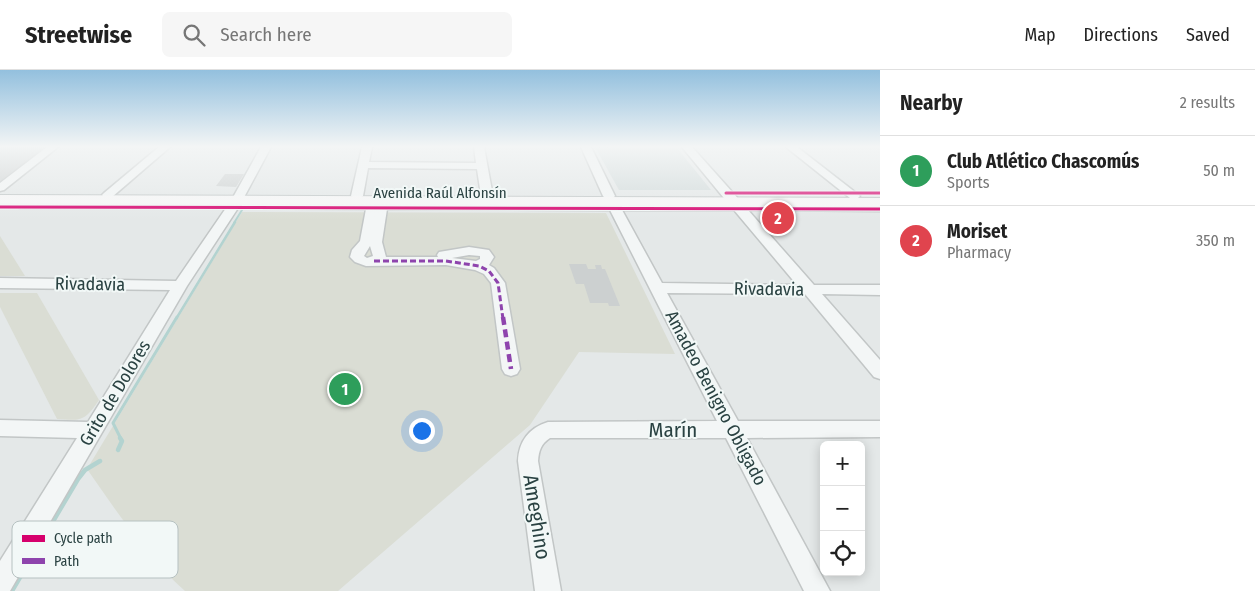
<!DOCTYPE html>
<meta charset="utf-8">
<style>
:root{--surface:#fff;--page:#f6f6f6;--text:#222;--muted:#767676;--line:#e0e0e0;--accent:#b45309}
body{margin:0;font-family:"Fira Sans Condensed",sans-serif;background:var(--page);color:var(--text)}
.controls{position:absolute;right:15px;bottom:15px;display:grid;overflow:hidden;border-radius:8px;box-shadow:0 2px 12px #0003}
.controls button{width:45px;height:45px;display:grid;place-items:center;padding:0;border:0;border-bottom:1px solid var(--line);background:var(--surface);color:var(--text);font:25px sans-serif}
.you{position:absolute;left:421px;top:360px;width:18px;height:18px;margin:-12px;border:4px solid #fff;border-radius:50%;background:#1a73e8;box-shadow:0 0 0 8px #1a73e833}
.badge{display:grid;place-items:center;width:32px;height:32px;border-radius:50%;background:var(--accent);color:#fff;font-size:16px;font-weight:700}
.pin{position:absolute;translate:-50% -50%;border:2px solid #fff;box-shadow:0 1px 5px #0006}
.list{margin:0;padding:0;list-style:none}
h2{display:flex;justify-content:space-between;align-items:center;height:65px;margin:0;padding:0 20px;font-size:21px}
h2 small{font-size:16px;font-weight:400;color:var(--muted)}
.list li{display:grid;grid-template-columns:32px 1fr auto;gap:15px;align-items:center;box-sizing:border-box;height:70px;padding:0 20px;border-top:1px solid var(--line)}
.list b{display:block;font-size:19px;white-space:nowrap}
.list p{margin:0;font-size:16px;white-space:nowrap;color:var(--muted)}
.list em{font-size:16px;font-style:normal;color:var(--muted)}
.icon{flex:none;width:28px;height:28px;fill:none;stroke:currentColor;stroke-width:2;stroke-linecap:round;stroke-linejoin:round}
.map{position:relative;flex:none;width:880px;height:521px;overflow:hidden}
header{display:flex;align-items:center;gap:30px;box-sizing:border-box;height:70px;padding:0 25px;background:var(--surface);border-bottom:1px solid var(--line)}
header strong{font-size:24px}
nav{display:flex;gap:28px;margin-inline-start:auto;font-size:18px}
.search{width:350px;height:45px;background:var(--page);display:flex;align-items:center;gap:12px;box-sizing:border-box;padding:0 18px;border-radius:8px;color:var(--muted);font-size:19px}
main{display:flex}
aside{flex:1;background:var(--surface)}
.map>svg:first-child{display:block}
</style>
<header>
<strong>Streetwise</strong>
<div class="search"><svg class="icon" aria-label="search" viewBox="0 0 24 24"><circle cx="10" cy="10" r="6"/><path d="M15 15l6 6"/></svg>Search here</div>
<nav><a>Map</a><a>Directions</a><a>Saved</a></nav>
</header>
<main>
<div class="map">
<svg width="880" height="521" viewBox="0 0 880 521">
<rect width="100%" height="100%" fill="#e4e8e8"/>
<polygon fill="#d2dbdb" points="595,77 677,78 711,120 619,120"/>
<g fill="#daddd4">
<path d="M242,142L606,143L675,284L579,282L530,355L338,521H185C146,486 117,442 87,399Z"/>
<polygon points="0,166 25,206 0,206"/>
<path d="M0,223H37L99,330C85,351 81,351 57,349L0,237Z"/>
</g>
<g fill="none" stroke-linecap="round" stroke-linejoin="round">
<polyline stroke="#b3d3d0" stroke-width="2" points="234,153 242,140"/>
<polyline stroke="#b3d3d0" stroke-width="2.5" points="176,249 235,152"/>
<polyline stroke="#b3d3d0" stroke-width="3" points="121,369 113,353 177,247"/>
<g stroke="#b3d3d0" stroke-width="4.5">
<polyline points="118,380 122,371 120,368"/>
<polyline points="12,521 78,409 85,400 100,391"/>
</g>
</g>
<g fill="#ccd0d0">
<polygon points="0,77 46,77 0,111"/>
<polygon points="225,104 244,104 236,117 216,116"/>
<polygon points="569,194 586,194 588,199 596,199 595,195 601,195 602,199 605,199 620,236 609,236 608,233 590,233 584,214 576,214"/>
</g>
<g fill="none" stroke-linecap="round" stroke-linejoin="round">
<defs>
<g id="minor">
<polygon points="47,77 58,77 4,120 0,121 0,113"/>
<polygon points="159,77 170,77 112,127 104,127 102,125 104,123"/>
<path d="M261,77H271L242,131L482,132L477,99L368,98L363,126L357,129L351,126L362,77H372L369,92L476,93L474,77H484L494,132L728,133L682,77H692L742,133H880V141L748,140L814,215H880V225L822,224L880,290V309L874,307L805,224L667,223L738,351H880V367L747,368L830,521H804L726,368H550C541,374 539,380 538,391L561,521H535L518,391C519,371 529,358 548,352L717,351L610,140L387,139L382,172L386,187H438L437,185L439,182L469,177L489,180L494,187L489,195L494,198L505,213L520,299L517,304L511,306L505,304L502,299L491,213L484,204L475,200L446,195L366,196L355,192L350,187L352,180L360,171L366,139L238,138L187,216L10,521H0V491L77,368L0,366V350L88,352L170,220L0,218V208L176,211L226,138H21L0,135V127L21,130L231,131ZM622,140H734L797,215L662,213ZM370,176L373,186L367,188L364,186ZM469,185L480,186V189L476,191L452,188Z"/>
<polygon points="581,77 591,77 615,126 613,128 605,128 603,126"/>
<polygon points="786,77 797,77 860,126 858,128 850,128"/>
</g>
<polygon id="major" points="0,125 880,128 880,136 0,133"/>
</defs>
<use href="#minor" stroke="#c2c6c6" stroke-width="3"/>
<use href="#major" stroke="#c0c6c6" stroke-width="2"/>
<use href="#minor" fill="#f3f6f6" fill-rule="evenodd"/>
<use href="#major" fill="#f7f7f7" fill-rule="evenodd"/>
<polyline stroke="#8e44ad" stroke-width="3" stroke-dasharray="6 3" stroke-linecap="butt" points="374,191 446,191 479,196 489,201 498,213 503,249"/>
<polyline stroke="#8e44ad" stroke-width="4.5" stroke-dasharray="8 4.5" stroke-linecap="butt" points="503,247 511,299"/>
<defs>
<g id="cycleway">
<polyline points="726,123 880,123"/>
<polyline points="0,137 880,139"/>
</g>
</defs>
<use href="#cycleway" stroke="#f2f8f7" stroke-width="5"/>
<use href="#cycleway" stroke="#d6006c" stroke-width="3"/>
</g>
<linearGradient id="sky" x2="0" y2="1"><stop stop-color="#93c0de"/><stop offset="0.51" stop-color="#f3f5f5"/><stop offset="1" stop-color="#f3f5f5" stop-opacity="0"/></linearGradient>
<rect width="880" height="150" fill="url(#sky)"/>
<g text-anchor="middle" stroke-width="4" stroke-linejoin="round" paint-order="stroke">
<g font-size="15" fill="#2a4242" stroke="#f2f8f7">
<text x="440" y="128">Avenida Raúl Alfonsín</text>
</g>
<g font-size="18" fill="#2a4242" stroke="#f2f8f7">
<text transform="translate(90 214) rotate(1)" y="6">Rivadavia</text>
<text transform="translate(769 219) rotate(1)" y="6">Rivadavia</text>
<text transform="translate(115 323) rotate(-59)" y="6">Grito de Dolores</text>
<text transform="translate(716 328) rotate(62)" y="6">Amadeo Benigno Obligado</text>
</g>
<g font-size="21" fill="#2a4242" stroke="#f2f8f7">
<text x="673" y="367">Marín</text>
<text transform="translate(537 447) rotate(81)" y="7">Ameghino</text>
</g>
</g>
<rect x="12" y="451" width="166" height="57" rx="8" fill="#f2f8f7" stroke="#b6c1c1" stroke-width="1"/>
<rect x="22" y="465" width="23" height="7" fill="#d6006c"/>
<rect x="22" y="488" width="23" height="6" fill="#8e44ad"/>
<g font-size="14" fill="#2a4242">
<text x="54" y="473">Cycle path</text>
<text x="54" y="496">Path</text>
</g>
</svg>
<div class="controls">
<button>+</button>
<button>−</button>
<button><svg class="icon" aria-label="locate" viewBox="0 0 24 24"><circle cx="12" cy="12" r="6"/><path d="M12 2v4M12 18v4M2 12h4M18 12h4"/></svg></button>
</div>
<div class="you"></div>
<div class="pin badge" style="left:345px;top:319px;background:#2e9e5b">1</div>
<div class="pin badge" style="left:778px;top:148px;background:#e0444e">2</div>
</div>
<aside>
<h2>Nearby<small>2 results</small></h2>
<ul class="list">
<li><span class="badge" style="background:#2e9e5b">1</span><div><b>Club Atlético Chascomús</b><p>Sports</p></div><em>50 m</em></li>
<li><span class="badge" style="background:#e0444e">2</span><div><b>Moriset</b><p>Pharmacy</p></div><em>350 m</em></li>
</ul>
</aside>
</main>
